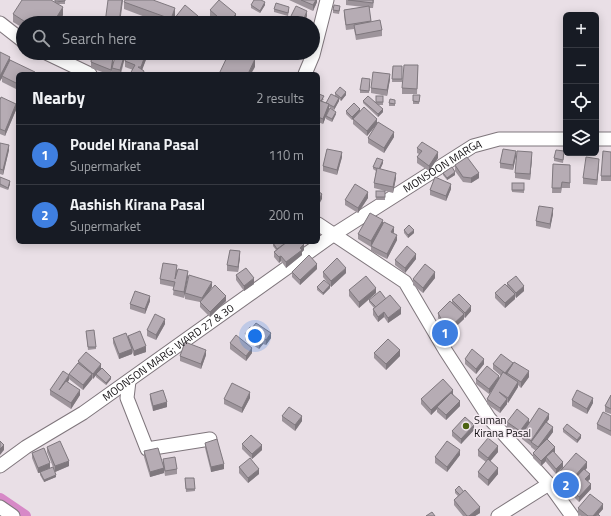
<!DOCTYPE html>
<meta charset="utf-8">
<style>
:root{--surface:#171b24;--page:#242831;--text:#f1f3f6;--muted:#9ea1a6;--line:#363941;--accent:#b45309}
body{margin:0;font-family:"Titillium Web",sans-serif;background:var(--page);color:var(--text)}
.controls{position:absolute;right:12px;top:12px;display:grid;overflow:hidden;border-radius:6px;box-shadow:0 2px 10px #0003}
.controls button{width:36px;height:36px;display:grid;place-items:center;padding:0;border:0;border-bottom:1px solid var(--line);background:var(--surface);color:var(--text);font:20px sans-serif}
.you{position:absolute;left:255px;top:336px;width:14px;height:14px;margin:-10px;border:3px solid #fff;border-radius:50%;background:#1a73e8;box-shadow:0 0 0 6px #1a73e833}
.badge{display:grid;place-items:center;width:26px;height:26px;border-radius:50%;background:var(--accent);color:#fff;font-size:13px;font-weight:700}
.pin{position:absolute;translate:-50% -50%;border:2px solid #fff;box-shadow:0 1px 4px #0006}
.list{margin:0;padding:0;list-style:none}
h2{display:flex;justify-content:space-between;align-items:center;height:52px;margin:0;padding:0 16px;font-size:17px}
h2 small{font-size:13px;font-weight:400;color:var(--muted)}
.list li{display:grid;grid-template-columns:26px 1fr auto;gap:12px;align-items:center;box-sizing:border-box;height:60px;padding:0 16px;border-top:1px solid var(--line)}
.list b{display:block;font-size:15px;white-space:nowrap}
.list p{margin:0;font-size:13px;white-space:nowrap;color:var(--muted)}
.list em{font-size:13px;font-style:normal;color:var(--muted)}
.icon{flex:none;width:22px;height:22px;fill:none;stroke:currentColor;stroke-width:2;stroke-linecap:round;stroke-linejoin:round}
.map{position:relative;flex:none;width:611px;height:516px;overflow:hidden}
.search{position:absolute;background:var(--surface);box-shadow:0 2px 10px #0003;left:16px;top:16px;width:304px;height:44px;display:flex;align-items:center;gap:10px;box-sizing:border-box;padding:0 14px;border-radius:22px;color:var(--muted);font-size:15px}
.panel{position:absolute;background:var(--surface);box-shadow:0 2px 10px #0003;left:16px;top:72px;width:304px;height:172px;border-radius:6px}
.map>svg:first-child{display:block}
</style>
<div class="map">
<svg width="611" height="516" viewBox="0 0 611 516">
<rect width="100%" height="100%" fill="#e9dfe6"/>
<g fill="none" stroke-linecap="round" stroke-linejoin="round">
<polyline stroke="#d789c7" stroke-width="12" points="0,499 25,516"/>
<defs>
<g id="street">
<polyline points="0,23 23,41"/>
<polyline points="46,53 90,74"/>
<polyline points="305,74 313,55 327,0"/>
<polyline points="596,139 611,139"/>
<polyline points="318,224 405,282 445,350 489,418 549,484 572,516"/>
<polyline points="129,381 127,398 147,449 210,439"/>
<path id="s1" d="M0,466L26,447L83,413L333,235L473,146L499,139H566"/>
<polyline points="0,507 13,516"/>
<polyline points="498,516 549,484"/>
</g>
</defs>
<use href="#street" stroke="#7f767c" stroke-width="15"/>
<use href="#street" stroke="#fff" stroke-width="13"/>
</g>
<g fill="#9d949b">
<polygon points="65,0 65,4 58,4 63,15 58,23 23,23 23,28 13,22 13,14"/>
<polygon points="289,0 317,0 317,2 313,11"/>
<polygon points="346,0 374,0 373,8 369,8 371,22 382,30 382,36 356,40 354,29 346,30 344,15 344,10 364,7 346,5"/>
<polygon points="124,2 175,16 172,23 161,23 124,9"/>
<polygon points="251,5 265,5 260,13 251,8"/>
<polygon points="274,9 289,10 288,16 274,12"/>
<polygon points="340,9 339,14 333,13 333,10"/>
<polygon points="210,10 236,19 233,23 219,23 210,16"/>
<polygon points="307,16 304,23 290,23 290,18"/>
<polygon points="174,19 198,21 196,23 174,23"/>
<polygon points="0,52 10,60 35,74 18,74 18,90 2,82 2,78 0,81"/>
<polygon points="126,53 121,74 115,74 112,73 112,68"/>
<polygon points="147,53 147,57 142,69 144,74 125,67 125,61"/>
<polygon points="91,62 113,63 111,74 108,74 91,68"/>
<polygon points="418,65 417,94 402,94 402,88"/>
<polygon points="393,66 402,66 402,82 392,82"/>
<polygon points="390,79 387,96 371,93 371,88"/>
<polygon points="370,82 369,93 360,93 360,90"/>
<polygon points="335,93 346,95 341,101 339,99 339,101 334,110 329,107 329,109 326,116 336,114 332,122 326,119 326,116 323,124 318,122 318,96 324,99 322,101 326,103 335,96"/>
<polygon points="413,95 420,95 419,104 413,104"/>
<polygon points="376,96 383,96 383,105 378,105 383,112 378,117 363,103 363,101 376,103"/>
<polygon points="0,100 16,110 5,136 0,134"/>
<rect x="389" y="103" width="6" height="3"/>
<polygon points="346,111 360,111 394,137 384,153 368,143 368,138 377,124 367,136 353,124 353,119 352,120 346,114"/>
<polygon points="0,143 9,150 3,175 0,174"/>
<polygon points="417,148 438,158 429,171 417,163 417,157 419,154 417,153"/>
<polygon points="611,152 611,181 601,181 601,176"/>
<polygon points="564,154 563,163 554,161 554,158"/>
<polygon points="516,156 513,170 500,168 500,163"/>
<polygon points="342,157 337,175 323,171 323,166"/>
<polygon points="532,158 530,180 515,178 515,173"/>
<polygon points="383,163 380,169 396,178 393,193 374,188 374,183 376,171 373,169 373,167"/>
<polygon points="553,164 570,165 570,188 562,188 561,193 552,193"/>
<polygon points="599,164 597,185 583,184 583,178"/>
<polygon points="455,165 479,178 471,183 463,182 455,171"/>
<polygon points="443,173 455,175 447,180 443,175"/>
<polygon points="0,177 10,184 8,190 0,187"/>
<polygon points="512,183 524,183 524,193 512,192"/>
<polygon points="451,189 446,201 430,195 430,190"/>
<rect x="376" y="191" width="9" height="9"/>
<polygon points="368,198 358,213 345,205 345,200"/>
<polygon points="553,214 550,229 536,226 536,221"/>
<polygon points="383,224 394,232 393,233 397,240 387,259 371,251 371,246 371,247 358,239 358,234"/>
<polygon points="404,230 414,233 408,238 404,233"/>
<polygon points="273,243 304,250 302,252 302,255 286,268 281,261 279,263 274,257 274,252 276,250 273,246"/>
<polygon points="240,257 238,272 227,271 227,265"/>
<polygon points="416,259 405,273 395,265 395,260"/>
<polygon points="317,269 300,285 292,277 292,272"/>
<polygon points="177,270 188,277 184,298 173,295 174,287 160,284 160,279"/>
<polygon points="323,272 346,273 331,287 323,277"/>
<polygon points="236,275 254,284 244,291 236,280"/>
<polygon points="435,278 423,293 413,285 413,279"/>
<polygon points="507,283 524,291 516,298 515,296 515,299 505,308 495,298 495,293 507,286"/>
<polygon points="212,287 209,292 226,301 210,317 200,307 200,302 185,299 185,293"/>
<polygon points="317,287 330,288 323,295 317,290"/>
<polygon points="349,290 376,293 359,308 349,296"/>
<polygon points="386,299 401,314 388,323 384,317 378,322 373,315 373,309 374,308 369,302 369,300"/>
<polygon points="452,300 471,311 465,318 464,317 464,319 447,335 438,318 438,313 452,303"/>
<polygon points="150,301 145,314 130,309 130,304"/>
<polygon points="165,324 156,340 147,336 147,330"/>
<polygon points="86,331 96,347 96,349 88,350"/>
<polygon points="245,334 271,338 266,345 263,344 259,349 245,340"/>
<polygon points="128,336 146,352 134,356 132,352 132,354 119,359 113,343 113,338 128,339"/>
<polygon points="230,343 252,353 246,361 230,349"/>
<polygon points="374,353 400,356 386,370 374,358"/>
<polygon points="206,355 201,369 180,361 180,356"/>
<polygon points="465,359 484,364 476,374 465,364"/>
<polygon points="78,361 101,369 111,379 106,385 96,377 96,375 93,379 92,378 92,379 83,390 69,379 69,374 78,363"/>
<polygon points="493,364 529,377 521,388 518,385 518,387 508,403 507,402 507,404 500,413 487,404 487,399 494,388 489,394 476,384 476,379 499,379 501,376 493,369"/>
<polygon points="69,380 68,382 80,395 71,409 50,395 50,390"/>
<polygon points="150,394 167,407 153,411 150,399"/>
<polygon points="453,394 460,406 446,420 437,412 437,409 431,415 421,404 421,399"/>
<polygon points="611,395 611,414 605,412 605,406"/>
<polygon points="250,398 242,413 224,404 224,399"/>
<polygon points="572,400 593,403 587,414 572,406"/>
<polygon points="282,416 302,421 295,431 282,421"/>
<polygon points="611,416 611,436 597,429 597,424"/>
<polygon points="549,419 547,422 553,432 547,440 563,467 587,468 585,469 590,479 588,481 591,489 579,502 568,491 568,489 557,480 557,475 563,467 556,474 546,462 546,461 541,466 533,458 533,453 536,451 531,447 531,446 522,439 522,434 520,437 507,427 507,422 529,422"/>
<polygon points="563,429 581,438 577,443 563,432"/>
<polygon points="474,430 461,444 452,436 452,431"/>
<polygon points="205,443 224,469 211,472 205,448"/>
<polygon points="242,444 262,450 252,459 242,449"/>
<polygon points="47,447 69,466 55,472 47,452"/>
<polygon points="478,450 498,452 490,461 498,474 488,486 478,477 478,472 486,462 478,456"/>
<polygon points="144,451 163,464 163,459 177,469 177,474 165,476 164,470 164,473 150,477 144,457"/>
<polygon points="32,453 50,468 56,477 44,482 40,475 40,473 38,473 32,458"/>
<polygon points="460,455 447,472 435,463 435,457"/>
<polygon points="239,467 259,474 248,483 239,473"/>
<polygon points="185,478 195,489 195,491 186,492"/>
<polygon points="455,490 464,492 480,513 475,516 463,516 454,505 454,500 458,496 455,493"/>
<polygon points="578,508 603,509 598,514 600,516 581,516 578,514"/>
</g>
<g fill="#7f787e">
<polygon points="122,0 123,0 120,23 119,23"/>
<polygon points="316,0 317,0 317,2 313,11 313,5"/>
<polygon points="265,2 265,5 260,13 260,11"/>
<polygon points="63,7 63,15 58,23 53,23"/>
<polygon points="175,8 175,16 172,23 171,23 171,19"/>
<polygon points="307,11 307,16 304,23 302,23"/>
<polygon points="236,14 236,19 233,23 228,23"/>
<polygon points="198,16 198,21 196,23 192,23"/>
<polygon points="315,30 315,35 313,40 313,34"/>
<polygon points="125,53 126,53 126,54 120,74 120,70"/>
<polygon points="146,53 147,57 141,73 141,67"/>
<polygon points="10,57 10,63 2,76 2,78 0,81 0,76"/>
<polygon points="113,57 113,63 111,74 111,70"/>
<polygon points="255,59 255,67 251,74 248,74"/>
<polygon points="390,74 390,79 387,96 387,90"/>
<polygon points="346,92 346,95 341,101 341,98"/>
<polygon points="339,98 339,101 334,110 334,107"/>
<polygon points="16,104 16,110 5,136 5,131"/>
<polygon points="329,104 329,109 323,124 323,119"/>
<polygon points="360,109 360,111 352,120 352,117"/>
<polygon points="383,109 383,112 378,117 378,114"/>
<polygon points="336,112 336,114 332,122 332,119"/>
<polygon points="377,119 377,124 367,136 367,131"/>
<polygon points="394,132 394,137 384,153 384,148"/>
<polygon points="9,145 9,150 3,175 3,170"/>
<polygon points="516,151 516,156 513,170 513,165"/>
<polygon points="342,152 342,157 337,175 337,170"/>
<polygon points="438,152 438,158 429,171 429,166"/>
<polygon points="532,152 532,158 530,180 530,174"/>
<polygon points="599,159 599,164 597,185 597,180"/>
<polygon points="383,160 383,163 379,172 379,169"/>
<polygon points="455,172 455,175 447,180 447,178"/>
<polygon points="396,173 396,178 393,193 393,187"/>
<polygon points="479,173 479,178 471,183 471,178"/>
<polygon points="10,181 10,184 8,190 8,188"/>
<polygon points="451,184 451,189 446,201 446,196"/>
<polygon points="368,192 368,198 358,213 358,208"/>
<polygon points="322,194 322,199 318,206 318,200"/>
<polygon points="553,208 553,214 550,229 550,224"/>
<polygon points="383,220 383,225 371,247 371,241"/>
<polygon points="394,227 394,232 391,237 391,232"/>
<polygon points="414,230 414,233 408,238 408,235"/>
<polygon points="397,235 397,240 387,259 387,254"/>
<polygon points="304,244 304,250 302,252 302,255 286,268 286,262"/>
<polygon points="240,251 240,257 238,272 238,267"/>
<polygon points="416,254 416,259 405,273 405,268"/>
<polygon points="281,256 281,261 279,263 279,257"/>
<polygon points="317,264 317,269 300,285 300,280"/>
<polygon points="346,268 346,273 331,287 331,281"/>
<polygon points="188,271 188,277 184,298 184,292"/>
<polygon points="435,272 435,278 423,293 423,288"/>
<polygon points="254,278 254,284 244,291 244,286"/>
<polygon points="212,282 212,287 202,303 202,298"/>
<polygon points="330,285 330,288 323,295 323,293"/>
<polygon points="524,286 524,291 516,298 516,293"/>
<polygon points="376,288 376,293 359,308 359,302"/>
<polygon points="515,294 515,299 505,308 505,303"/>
<polygon points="150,296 150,301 145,314 145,309"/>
<polygon points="226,296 226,301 210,317 210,312"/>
<polygon points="471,306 471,311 465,318 465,313"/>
<polygon points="401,308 401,314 388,323 388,318"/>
<polygon points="384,312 384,317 378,322 378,317"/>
<polygon points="464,314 464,319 447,335 447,330"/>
<polygon points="165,319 165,324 156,340 156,335"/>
<polygon points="271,333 271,338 266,345 266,340"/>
<polygon points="263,338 263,344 259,349 259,344"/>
<polygon points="146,346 146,352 134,356 134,351"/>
<polygon points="252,348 252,353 246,361 246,356"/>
<polygon points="132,349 132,354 119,359 119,354"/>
<polygon points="206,350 206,355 201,369 201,364"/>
<polygon points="400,350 400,356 386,370 386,364"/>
<polygon points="484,359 484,364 476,374 476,369"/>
<polygon points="513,363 513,369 507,373 507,376 505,373"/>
<polygon points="101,364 101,369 93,379 93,374"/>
<polygon points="529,371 529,377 521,388 521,382"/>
<polygon points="92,374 92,379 83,390 83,385"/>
<polygon points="69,375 69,380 59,395 59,390"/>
<polygon points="499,376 499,381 489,394 489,389"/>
<polygon points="111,377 111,379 106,385 106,383"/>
<polygon points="518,382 518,387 508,403 508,398"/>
<polygon points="80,390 80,395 71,409 71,403"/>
<polygon points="453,390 453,395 437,407 437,409 431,415 431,410"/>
<polygon points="250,392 250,398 242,413 242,408"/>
<polygon points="593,398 593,403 587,414 587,409"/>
<polygon points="507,399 507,404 500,413 500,408"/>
<polygon points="460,401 460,406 446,420 446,415"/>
<polygon points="167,402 167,407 153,411 153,406"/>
<polygon points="549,414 549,419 532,443 531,442 531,441"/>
<polygon points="302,416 302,421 295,431 295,425"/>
<polygon points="529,419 529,424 520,437 520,431"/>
<polygon points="474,425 474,430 461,444 461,439"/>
<polygon points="553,427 553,432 538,452 538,447"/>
<polygon points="581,435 581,438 577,443 577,440"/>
<polygon points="4,445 4,450 0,455 0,449"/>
<polygon points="262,445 262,450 252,459 252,454"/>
<polygon points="498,446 498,452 488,464 488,458"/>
<polygon points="555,447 555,452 546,457 546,461 541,466 541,461"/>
<polygon points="460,450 460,455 447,472 447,467"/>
<polygon points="69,461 69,466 55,472 55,466"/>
<polygon points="563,462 563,467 556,474 556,469"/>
<polygon points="587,462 587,468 570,488 568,487 568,484"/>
<polygon points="50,463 50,468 38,473 38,468"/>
<polygon points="224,464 224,469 211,472 211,467"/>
<polygon points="164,468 164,473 150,477 150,472"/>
<polygon points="498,468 498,474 488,486 488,480"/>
<polygon points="259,469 259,474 248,483 248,478"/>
<polygon points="590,474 590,479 585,484 585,479"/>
<polygon points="56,475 56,477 44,482 44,480"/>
<polygon points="591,484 591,489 579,502 579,497"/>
<polygon points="603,504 603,509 597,516 593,516"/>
<polygon points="480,507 480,513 475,516 469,516"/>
</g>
<g fill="#b6acb4" stroke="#7f787e">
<polygon points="22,0 51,0 63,7 53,23 27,23 13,14"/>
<polygon points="55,0 65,0 65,1 55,2"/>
<polygon points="108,0 122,0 119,23 105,23"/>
<polygon points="125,0 153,0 175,8 171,19 124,2"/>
<polygon points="219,0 236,14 228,23 225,23 210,10"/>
<polygon points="254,0 261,0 265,2 260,11 251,5"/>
<polygon points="301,0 316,0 313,5"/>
<polygon points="348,0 373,0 373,3"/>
<polygon points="276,3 289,7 288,13 274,9"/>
<polygon points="185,5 198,16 192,23 179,23 174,19"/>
<polygon points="334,5 340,6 339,11 333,10"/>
<polygon points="296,6 307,11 302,23 290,18"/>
<polygon points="369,6 371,21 346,25 344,10"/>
<polygon points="69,19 84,19 84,23 68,23"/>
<polygon points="380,20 382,30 356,35 354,25"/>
<polygon points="0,52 10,57 0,76"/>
<polygon points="92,53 101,53 113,57 111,70 91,62"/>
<polygon points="116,53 125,53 120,70 112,68"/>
<polygon points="128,53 146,53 141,67 138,67 144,71 143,74 130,74 135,65 125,61"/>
<polygon points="229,53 243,53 255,59 248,74 219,74"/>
<polygon points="10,60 35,72 34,74 18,74 18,84 2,76"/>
<polygon points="404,65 418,65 417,89 402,88"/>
<polygon points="393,66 402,66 402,79 392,79"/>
<polygon points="373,72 390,74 387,90 371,88"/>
<polygon points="362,78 370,79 369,91 360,90"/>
<polygon points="340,87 346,92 341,98 335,93"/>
<polygon points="319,94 324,96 321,101 318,100 318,96"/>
<polygon points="331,94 339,98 334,107 326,103"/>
<polygon points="413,95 420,95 419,102 413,101"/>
<polygon points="368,96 383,109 378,114 363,101"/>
<rect x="376" y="96" width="7" height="6"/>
<polygon points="1,97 16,104 5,131 0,129 0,100"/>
<polygon points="390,99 395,100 395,104 389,103"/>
<polygon points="318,100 329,104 323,119 318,117"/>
<polygon points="354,103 360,109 352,117 346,111"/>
<polygon points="364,107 377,119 367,131 353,119"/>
<polygon points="330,108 336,112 332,119 326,116"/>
<polygon points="378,122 394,132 384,148 368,138"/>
<polygon points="422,142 438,152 429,166 417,157 422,151 417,148"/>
<polygon points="0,143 9,145 3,170 0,169"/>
<polygon points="327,149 342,152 337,170 323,166"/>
<polygon points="503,149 516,151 513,165 500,163"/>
<polygon points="556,150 564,151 563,160 554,158"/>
<polygon points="517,151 532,152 530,174 515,173"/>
<polygon points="603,151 611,152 611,176 601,176"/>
<polygon points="467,157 479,173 471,178 463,177 455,165"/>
<polygon points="586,157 599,159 597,180 583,178"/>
<polygon points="377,158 383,160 379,169 373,167"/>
<polygon points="553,164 570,165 570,183 562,182 561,188 552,188"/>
<polygon points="452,167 455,172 447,178 443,173"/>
<polygon points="377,168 396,173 393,187 374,183"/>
<polygon points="0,177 10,181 8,188 0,184"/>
<polygon points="435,177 451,184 446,196 430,190"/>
<rect x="512" y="183" width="12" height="7"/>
<polygon points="355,184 368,192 358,208 345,200"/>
<polygon points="318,191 322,194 318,200"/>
<rect x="376" y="191" width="9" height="6"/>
<polygon points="539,206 553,208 550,224 536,221"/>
<polygon points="370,213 383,220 371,241 358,234"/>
<polygon points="384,222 394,227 391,232 397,235 387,254 371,246"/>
<polygon points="409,225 414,230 408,235 404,230"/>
<polygon points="275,242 287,242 277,249 273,243"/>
<polygon points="287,242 302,242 304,244 300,248 302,250 286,262 281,256 279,257 274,252"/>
<polygon points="407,246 416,254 405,268 395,260"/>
<polygon points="230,250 240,251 238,267 227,265"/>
<polygon points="309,255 317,264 300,280 292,272"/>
<polygon points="337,258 346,268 331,281 323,272"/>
<polygon points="163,263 177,265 175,279 178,269 188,271 184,292 173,290 175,282 160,279"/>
<polygon points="425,264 435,272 423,288 413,279"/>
<polygon points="246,268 254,278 244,286 236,275"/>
<polygon points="189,275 212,282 202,298 185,293"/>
<polygon points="366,276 376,288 359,302 349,290"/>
<polygon points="516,276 524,286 516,293 507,283"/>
<polygon points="324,280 330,285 323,293 317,287"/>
<polygon points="505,284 515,294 505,303 495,293"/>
<polygon points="215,285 226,296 210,312 200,302"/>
<polygon points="135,291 150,296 145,309 130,304"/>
<polygon points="380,291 386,299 376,307 369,300"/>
<polygon points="459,294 471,306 465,313 452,300"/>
<polygon points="390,295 401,308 388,318 384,312 378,317 373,309"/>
<polygon points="450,301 464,314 447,330 438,313"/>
<polygon points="155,314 165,319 156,335 147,330"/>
<polygon points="256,323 271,333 266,340 263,338 259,344 245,334 250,327 252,328"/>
<polygon points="94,330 96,347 88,347 86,331"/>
<polygon points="140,331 146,346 134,351 128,336"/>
<polygon points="126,333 132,349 119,354 113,338"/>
<polygon points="236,335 252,348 246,356 230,343"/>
<polygon points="388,339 400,350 386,364 374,353"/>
<polygon points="185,342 206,350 201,364 180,356"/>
<polygon points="472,349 484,359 476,369 465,359"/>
<polygon points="86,352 101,364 93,374 78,361"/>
<polygon points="501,354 513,363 505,373 493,364"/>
<polygon points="514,362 529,371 521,382 507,373"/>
<polygon points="78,363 92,374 83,385 69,374"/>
<polygon points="487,366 499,376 489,389 476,379"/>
<polygon points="102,368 111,377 106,383 96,374"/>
<polygon points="63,371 69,375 59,390 66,381 80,390 71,403 50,390"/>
<polygon points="503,372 518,382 508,398 499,392 507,399 500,408 487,399"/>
<polygon points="443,379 453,390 431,410 421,399"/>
<polygon points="232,383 250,392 242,408 224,399"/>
<polygon points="163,390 167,402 153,406 150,394"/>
<polygon points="577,390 593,398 587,409 572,400"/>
<polygon points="451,393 460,401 446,415 437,407"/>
<polygon points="611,395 611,409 605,406"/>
<polygon points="289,407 302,416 295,425 282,416"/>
<polygon points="539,408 549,414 531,441 522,434"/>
<polygon points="517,409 529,419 520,431 507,422"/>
<polygon points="603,412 611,416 611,431 597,424"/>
<polygon points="465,417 474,425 461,439 452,431"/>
<polygon points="546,422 553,427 538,447 531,442"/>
<polygon points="567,424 581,435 577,440 563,429"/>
<polygon points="251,435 262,445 252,454 242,444"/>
<polygon points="488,438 498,446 488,458 478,450"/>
<polygon points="217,439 224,464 211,467 205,443"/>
<polygon points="547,439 555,447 541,461 533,453"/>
<polygon points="0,441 4,445 0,449"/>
<polygon points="60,441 69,461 55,466 47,447"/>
<polygon points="447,441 460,450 447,467 435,457"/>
<polygon points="44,448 50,463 38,468 32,453"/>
<polygon points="158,448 164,468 150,472 144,451"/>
<polygon points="553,451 563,462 556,469 546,457"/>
<polygon points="576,453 587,462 568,484 557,475"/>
<polygon points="175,457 177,469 165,471 163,459"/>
<polygon points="250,458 259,469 248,478 239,467"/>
<polygon points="488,459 498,468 488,480 478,472"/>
<polygon points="53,467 56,475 44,480 40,472"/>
<polygon points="584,469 590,474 585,479 591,484 579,497 568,486"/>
<polygon points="185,478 194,478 195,489 186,489"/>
<polygon points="459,486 464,492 460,495 455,490"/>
<polygon points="465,490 480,507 469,516 467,516 454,500"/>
<polygon points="590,494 603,504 593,516 588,516 578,508"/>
<polygon points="432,512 435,516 426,516"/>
<polygon points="598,514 600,516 595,516"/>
</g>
<circle fill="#4c6311" stroke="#f6ecf3" stroke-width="1.5" cx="466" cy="426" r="4"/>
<g text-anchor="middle" stroke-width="3" stroke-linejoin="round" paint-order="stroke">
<g font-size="11" fill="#131013" stroke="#f6ecf3">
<text dy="4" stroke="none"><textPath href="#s1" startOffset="535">MONSOON MARGA</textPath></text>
<text dy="4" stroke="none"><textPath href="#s1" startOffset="203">MOONSON MARG; WARD 27 &amp; 30</textPath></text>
</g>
<g font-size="11" fill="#131013" stroke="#f6ecf3" text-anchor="start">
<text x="474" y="424">Suman<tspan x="474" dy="13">Kirana Pasal</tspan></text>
</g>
</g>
</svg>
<div class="controls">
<button>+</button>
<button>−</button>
<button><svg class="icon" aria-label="locate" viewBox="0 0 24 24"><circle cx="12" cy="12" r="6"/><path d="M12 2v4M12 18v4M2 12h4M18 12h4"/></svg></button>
<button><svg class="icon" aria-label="layers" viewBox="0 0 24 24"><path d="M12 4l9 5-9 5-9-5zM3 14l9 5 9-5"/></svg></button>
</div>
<div class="you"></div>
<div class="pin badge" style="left:445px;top:333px;background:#3f7fe0">1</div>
<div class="pin badge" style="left:566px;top:485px;background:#3f7fe0">2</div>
<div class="search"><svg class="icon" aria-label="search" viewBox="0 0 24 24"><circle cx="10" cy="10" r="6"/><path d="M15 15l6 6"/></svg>Search here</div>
<section class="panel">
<h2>Nearby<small>2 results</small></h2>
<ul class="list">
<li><span class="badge" style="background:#3f7fe0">1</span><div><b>Poudel Kirana Pasal</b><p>Supermarket</p></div><em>110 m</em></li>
<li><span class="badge" style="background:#3f7fe0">2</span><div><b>Aashish Kirana Pasal</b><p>Supermarket</p></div><em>200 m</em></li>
</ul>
</section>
</div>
